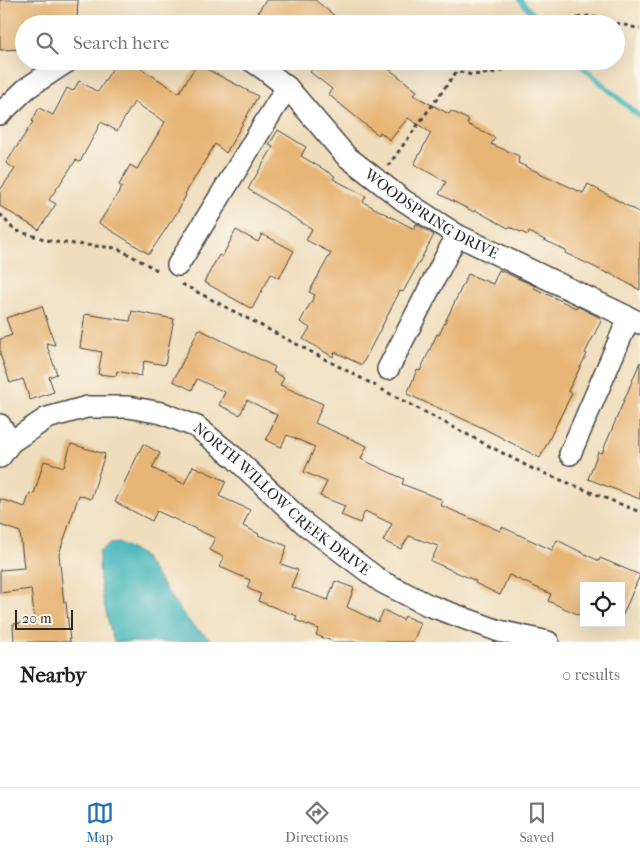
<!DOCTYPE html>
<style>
:root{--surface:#fff;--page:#f2f2f2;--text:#202124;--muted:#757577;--line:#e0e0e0;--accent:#1f6fb2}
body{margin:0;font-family:"IM FELL French Canon",serif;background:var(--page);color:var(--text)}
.controls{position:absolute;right:15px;bottom:15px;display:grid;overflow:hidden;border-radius:0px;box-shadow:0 5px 20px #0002}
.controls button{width:45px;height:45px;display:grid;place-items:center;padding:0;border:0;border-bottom:1px solid var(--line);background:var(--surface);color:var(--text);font:25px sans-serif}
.scale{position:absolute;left:15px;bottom:12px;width:58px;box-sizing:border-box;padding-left:5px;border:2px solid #2b2b2b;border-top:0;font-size:14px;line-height:18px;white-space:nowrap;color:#2b2b2b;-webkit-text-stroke:4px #fbf7ec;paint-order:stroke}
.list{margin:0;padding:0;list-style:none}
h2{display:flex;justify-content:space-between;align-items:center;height:65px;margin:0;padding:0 20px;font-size:21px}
h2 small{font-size:16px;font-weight:400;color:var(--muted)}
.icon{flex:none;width:28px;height:28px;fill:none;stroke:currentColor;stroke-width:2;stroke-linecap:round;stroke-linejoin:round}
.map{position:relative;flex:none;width:640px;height:642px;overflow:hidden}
.search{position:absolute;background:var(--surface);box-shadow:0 5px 20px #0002;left:15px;right:15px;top:15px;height:55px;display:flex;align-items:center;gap:12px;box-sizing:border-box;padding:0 18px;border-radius:28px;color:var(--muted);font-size:19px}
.sheet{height:145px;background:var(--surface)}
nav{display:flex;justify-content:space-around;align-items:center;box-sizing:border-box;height:70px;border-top:1px solid var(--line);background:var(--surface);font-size:14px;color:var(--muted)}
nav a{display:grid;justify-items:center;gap:2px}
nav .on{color:var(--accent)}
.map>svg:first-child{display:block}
</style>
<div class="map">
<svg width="640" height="642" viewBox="0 0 640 642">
<rect width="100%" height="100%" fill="#fbf7ec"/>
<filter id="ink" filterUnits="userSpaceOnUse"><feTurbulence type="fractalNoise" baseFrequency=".02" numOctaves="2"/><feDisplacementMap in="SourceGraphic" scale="10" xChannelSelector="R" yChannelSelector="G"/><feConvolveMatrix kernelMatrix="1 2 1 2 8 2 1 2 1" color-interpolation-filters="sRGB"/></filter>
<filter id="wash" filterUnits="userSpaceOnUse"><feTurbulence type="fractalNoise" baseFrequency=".0096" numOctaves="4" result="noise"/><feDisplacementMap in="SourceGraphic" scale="20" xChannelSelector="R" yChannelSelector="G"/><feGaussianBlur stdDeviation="1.12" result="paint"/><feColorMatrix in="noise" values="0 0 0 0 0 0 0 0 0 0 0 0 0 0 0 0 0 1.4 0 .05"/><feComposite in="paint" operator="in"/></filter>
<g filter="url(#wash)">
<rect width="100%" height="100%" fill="#efddbc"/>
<path fill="#45b5bc" stroke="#387074" d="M120,543L142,555L178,607L193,626L214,642H114C105,611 98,584 99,551L110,544Z"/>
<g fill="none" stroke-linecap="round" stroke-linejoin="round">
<g stroke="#45b5bc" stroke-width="5.5">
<polyline points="520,0 542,24"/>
<polyline points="576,61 640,117"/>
</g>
</g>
<g id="blocks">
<g fill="#e7b576">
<polygon points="0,0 78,0 77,24 35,22 35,24 24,24 24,49 0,50"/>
<polygon points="266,0 315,0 345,24 273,24 258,12"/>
<polygon points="117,61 121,61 130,67 133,63 179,93 197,64 258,96 226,153 215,144 185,194 186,195 178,211 149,254 99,223 122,187 119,185 130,165 137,169 165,122 134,102 117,131 101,122 80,162 76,160 49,200 56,204 39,230 0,206 0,190 15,169 6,163 33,122 32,121 39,108 53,115 67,88 73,91 79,81 98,92"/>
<polygon points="318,61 379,61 417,91 413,95 449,114 451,111 469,120 467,124 495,138 491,144 519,156 518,163 583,193 588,184 640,213 640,290 609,273 609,274 565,253 566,251 529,232 528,235 509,227 508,228 475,210 474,212 439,194 446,182 414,164 431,133 408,118 390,140 380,132 378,135 328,94 332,89 310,72"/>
<polygon points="278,130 306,147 301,156 335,176 333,179 366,196 363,202 414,229 416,224 434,235 403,292 400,291 362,365 335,352 333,357 303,339 310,328 300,322 315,295 309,292 331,253 306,240 312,229 248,189 273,147 269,145"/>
<polygon points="236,230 258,242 262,234 294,251 279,278 271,274 252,309 204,282 219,255 222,257"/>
<polygon points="499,270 535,286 534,288 576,308 577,306 602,319 585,353 587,354 568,391 572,393 540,458 483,428 407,394 417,370 420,371 437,334 439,335 468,274 493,284"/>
<polygon points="42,306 55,345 46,343 57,374 49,377 54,392 30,400 23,379 10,383 0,354 0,339 12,335 6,318"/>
<polygon points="132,311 174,319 165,365 144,361 141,376 117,371 116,376 98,374 102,352 80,348 85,314 130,321"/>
<polygon points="199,329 275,367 273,372 284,378 280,385 323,404 315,423 367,446 361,459 404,479 402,484 443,500 440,505 500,531 502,527 552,550 557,540 599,561 600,558 640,575 621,619 621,586 584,586 584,617 548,601 551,594 509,575 500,595 475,583 476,581 431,561 438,546 409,536 401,549 383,541 392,524 365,511 360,523 341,515 345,506 320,496 327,482 304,472 315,447 287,435 281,447 266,440 277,415 247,400 240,415 219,405 225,392 197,379 192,390 173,381"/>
<polygon points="640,362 640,499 588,479 598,452 602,453"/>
<polygon points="71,444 105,454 91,499 79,495 59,554 64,603 66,602 70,642 14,642 13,624 35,622 31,589 0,593 0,570 24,568 20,532 0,525 0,499 25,507 30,493 34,494 44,461 64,467"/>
<polygon points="143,444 160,453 152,468 184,484 193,466 226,481 219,496 250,510 243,526 259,534 258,535 287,546 281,564 298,570 291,587 328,600 335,581 354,588 347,607 378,622 384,610 403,620 405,616 421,623 413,642 334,642 316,635 319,629 295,620 297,616 258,601 261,594 247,588 250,580 220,567 224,557 209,550 215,538 157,511 152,521 115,502"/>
</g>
</g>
</g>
<g filter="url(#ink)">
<use href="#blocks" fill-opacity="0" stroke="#484641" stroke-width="1"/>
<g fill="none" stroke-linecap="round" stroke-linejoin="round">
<defs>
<g id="minor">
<path id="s1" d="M252,61L264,69L287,87L346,156L403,200L457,235L640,323"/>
<polyline points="0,114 27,88 68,61"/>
<polyline points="178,265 287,87"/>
<polyline points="388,369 457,235"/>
<polyline points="0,425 11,442"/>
<polyline points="570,454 629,318"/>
<path id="s2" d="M0,457L11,442L47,418L87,407H128L162,413L197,427L236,459L306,525L382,582L428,605L499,631L548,642"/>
</g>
</defs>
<use href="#minor" stroke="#484641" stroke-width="24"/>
<g stroke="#484641" stroke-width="3" stroke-dasharray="4 4" stroke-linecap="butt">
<polyline points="572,24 577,18 589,16 640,29"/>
<polyline points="388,166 457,71 472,75 493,73 529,61"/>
<polyline points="0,214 14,230 54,242 117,248 159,271"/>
<polyline points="182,284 376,386"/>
<polyline points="381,389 529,467 640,512"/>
</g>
<use href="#minor" stroke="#fff" stroke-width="21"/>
</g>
</g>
<g text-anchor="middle" stroke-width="4.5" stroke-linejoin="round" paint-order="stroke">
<g font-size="15" fill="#2b2b2b" stroke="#fbf7ec">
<text dy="5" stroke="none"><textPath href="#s1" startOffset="238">WOODSPRING DRIVE</textPath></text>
<text dy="5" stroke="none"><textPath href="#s2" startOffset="328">NORTH WILLOW CREEK DRIVE</textPath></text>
</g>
</g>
</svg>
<div class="controls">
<button><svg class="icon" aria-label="locate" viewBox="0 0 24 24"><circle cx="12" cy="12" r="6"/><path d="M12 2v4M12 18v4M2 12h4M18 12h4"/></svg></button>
</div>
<div class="scale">20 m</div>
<div class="search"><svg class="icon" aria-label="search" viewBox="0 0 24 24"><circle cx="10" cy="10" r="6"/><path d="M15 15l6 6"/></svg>Search here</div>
</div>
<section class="sheet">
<h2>Nearby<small>0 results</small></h2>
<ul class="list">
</ul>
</section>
<nav>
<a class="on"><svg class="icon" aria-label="map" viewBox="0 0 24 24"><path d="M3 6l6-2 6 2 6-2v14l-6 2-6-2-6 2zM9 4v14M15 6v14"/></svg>Map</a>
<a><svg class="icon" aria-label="directions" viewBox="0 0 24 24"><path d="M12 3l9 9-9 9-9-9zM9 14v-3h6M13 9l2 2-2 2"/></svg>Directions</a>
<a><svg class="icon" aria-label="saved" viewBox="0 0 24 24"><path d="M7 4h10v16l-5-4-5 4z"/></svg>Saved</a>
</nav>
